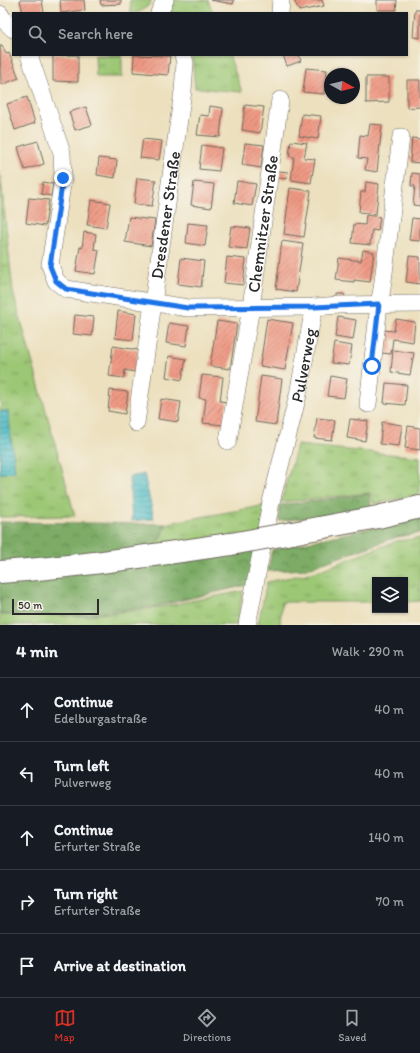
<!DOCTYPE html>
<meta charset="utf-8">
<style>
:root{--surface:#171b24;--page:#20242c;--text:#f1f3f6;--muted:#9ea1a6;--line:#363941;--accent:#d93025}
body{margin:0;font-family:Itim,sans-serif;background:var(--page);color:var(--text)}
.controls{position:absolute;right:12px;bottom:12px;display:grid;overflow:hidden;border-radius:0px;box-shadow:0 1px 3px #0004}
.controls button{width:36px;height:36px;display:grid;place-items:center;padding:0;border:0;border-bottom:1px solid var(--line);background:var(--surface);color:var(--text);font:20px sans-serif}
.compass{position:absolute;left:324px;top:68px;width:36px;height:36px;border-radius:50%;background:var(--surface);box-shadow:0 1px 3px #0004;rotate:98deg}
.scale{position:absolute;left:12px;bottom:10px;width:87px;box-sizing:border-box;padding-left:4px;border:2px solid #2b2b2b;border-top:0;font-size:11px;line-height:14px;white-space:nowrap;color:#2b2b2b;-webkit-text-stroke:3px #f7f3e8;paint-order:stroke}
.stop{position:absolute;width:12px;height:12px;margin:-9px;border:3px solid #1a73e8;border-radius:50%;background:#fff}
.stop.end{background:#1a73e8;border-color:#fff;box-shadow:0 1px 4px #0008}
.list{margin:0;padding:0;list-style:none}
h2{display:flex;justify-content:space-between;align-items:center;height:52px;margin:0;padding:0 16px;font-size:17px}
h2 small{font-size:13px;font-weight:400;color:var(--muted)}
.list li{display:grid;grid-template-columns:26px 1fr auto;gap:12px;align-items:center;box-sizing:border-box;height:64px;padding:0 16px;border-top:1px solid var(--line)}
.list b{display:block;font-size:15px;white-space:nowrap}
.list p{margin:0;font-size:13px;white-space:nowrap;color:var(--muted)}
.list em{font-size:13px;font-style:normal;color:var(--muted)}
.icon{flex:none;width:22px;height:22px;fill:none;stroke:currentColor;stroke-width:2;stroke-linecap:round;stroke-linejoin:round}
.map{position:relative;flex:none;width:420px;height:625px;overflow:hidden}
.search{position:absolute;background:var(--surface);box-shadow:0 1px 3px #0004;left:12px;right:12px;top:12px;height:44px;display:flex;align-items:center;gap:10px;box-sizing:border-box;padding:0 14px;border-radius:0px;color:var(--muted);font-size:15px}
.sheet{height:372px;background:var(--surface)}
nav{display:flex;justify-content:space-around;align-items:center;box-sizing:border-box;height:56px;border-top:1px solid var(--line);background:var(--surface);font-size:11px;color:var(--muted)}
nav a{display:grid;justify-items:center;gap:2px}
nav .on{color:var(--accent)}
.map>svg:first-child{display:block}
</style>
<div class="map">
<svg width="420" height="625" viewBox="0 0 420 625">
<defs>
<pattern id="grass-tufts" width="24" height="20" patternUnits="userSpaceOnUse"><rect width="24" height="20" fill="#9cc774"/><path d="M3 7l-1-3M5 7V3M7 7l1-3M15 17l-1-3M17 17v-4M19 17l1-3" fill="none" stroke="#7fa25f"/></pattern>
<pattern id="forest-crowns" width="20" height="18" patternUnits="userSpaceOnUse"><rect width="20" height="18" fill="#7dac66"/><path d="M2 6a3 3 0 1 1 6 0M12 15a3 3 0 1 1 6 0" fill="none" stroke="#678c54"/></pattern>
<pattern id="water-rules" width="6" height="5" patternUnits="userSpaceOnUse"><rect width="6" height="5" fill="#50bec7"/><path d="M0 2.5h6" fill="none" stroke="#439ba2"/></pattern>
<pattern id="building-hatch" width="6" height="6" patternUnits="userSpaceOnUse"><rect width="6" height="6" fill="#ef9984"/><path d="M-1 1l2-2M0 6l6-6M5 7l2-2" fill="none" stroke="#c27d6c"/></pattern>
</defs>
<rect width="100%" height="100%" fill="#f7f3e8"/>
<filter id="ink" filterUnits="userSpaceOnUse"><feTurbulence type="fractalNoise" baseFrequency=".025" numOctaves="2"/><feDisplacementMap in="SourceGraphic" scale="8" xChannelSelector="R" yChannelSelector="G"/><feConvolveMatrix kernelMatrix="1 2 1 2 8 2 1 2 1" color-interpolation-filters="sRGB"/></filter>
<filter id="wash" filterUnits="userSpaceOnUse"><feTurbulence type="fractalNoise" baseFrequency=".012" numOctaves="4" result="noise"/><feDisplacementMap in="SourceGraphic" scale="16" xChannelSelector="R" yChannelSelector="G"/><feGaussianBlur stdDeviation="0.9" result="paint"/><feColorMatrix in="noise" values="0 0 0 0 0 0 0 0 0 0 0 0 0 0 0 0 0 1.4 0 .05"/><feComposite in="paint" operator="in"/></filter>
<g filter="url(#wash)">
<rect width="100%" height="100%" fill="#ece0be"/>
<g fill="url(#grass-tufts)" stroke="#647950">
<path d="M130,0H152C148,8 141,13 131,13Z"/>
<polygon points="170,0 208,0 213,13 168,13"/>
<polygon points="95,55 122,55 122,77 96,77"/>
<polygon points="192,55 229,55 242,92 195,88"/>
<polygon points="0,171 13,292 75,516 0,517"/>
<polygon points="297,445 420,457 420,494 374,504 370,493 281,502"/>
<polygon points="267,505 261,535 155,551 168,523"/>
<polygon points="420,538 420,601 405,602 405,580 375,580 375,602 282,602 280,625 258,625 267,582 315,572 397,541"/>
<polygon points="243,591 237,625 0,625 0,615 82,616 150,609"/>
</g>
<g fill="url(#forest-crowns)" stroke="#546c48">
<polygon points="369,494 372,510 279,521 280,505"/>
<polygon points="420,517 420,533 397,537 306,569 268,571 272,550"/>
<polygon points="0,522 166,524 153,551 0,567"/>
<polygon points="260,543 251,584 153,607 79,615 0,614 0,572"/>
</g>
<g fill="url(#water-rules)" stroke="#3e7479">
<polygon points="0,411 8,411 15,471 0,474"/>
<polygon points="144,474 154,519 132,521 129,477"/>
</g>
<g id="blocks">
<g fill="url(#building-hatch)">
<polygon points="20,0 42,0 44,13 23,13"/>
<polygon points="60,0 84,0 85,10 61,13"/>
<polygon points="100,0 121,0 121,4 101,5"/>
<polygon points="210,0 234,0 233,4"/>
<polygon points="294,0 322,0 324,6 299,11"/>
<polygon points="377,0 397,0 396,10 377,10"/>
<polygon points="415,10 420,10 420,38 413,37"/>
<polygon points="2,45 6,54 9,53 19,78 1,85 0,46"/>
<polygon points="53,55 78,55 78,82 53,81"/>
<polygon points="134,55 170,56 168,75 133,72"/>
<polygon points="283,55 299,55 301,61 287,66"/>
<polygon points="306,68 327,70 324,94 303,92"/>
<polygon points="366,77 389,77 389,102 366,103"/>
<polygon points="407,80 420,80 420,107 407,108"/>
<polygon points="27,97 35,123 15,130 7,104"/>
<polygon points="245,105 264,107 260,133 242,130"/>
<polygon points="210,106 223,108 220,137 197,135 200,115 209,116"/>
<polygon points="86,107 92,125 75,130 69,112"/>
<polygon points="302,114 321,116 318,139 299,136"/>
<polygon points="370,124 382,125 377,172 365,170 367,159 358,158 360,135 368,136"/>
<polygon points="412,138 420,139 420,163 410,162"/>
<polygon points="143,139 162,141 159,160 140,158"/>
<polygon points="38,141 44,164 25,170 18,147"/>
<polygon points="291,141 307,143 304,158 315,159 311,183 291,180 294,157 289,156"/>
<polygon points="245,143 264,145 261,168 242,165"/>
<polygon points="202,145 222,148 219,171 199,169"/>
<polygon points="99,158 117,160 115,178 97,175"/>
<polygon points="279,171 288,172 287,179 278,178"/>
<polygon points="412,173 420,174 420,206 413,205 415,186 411,186"/>
<polygon points="137,178 156,180 152,206 134,204"/>
<polygon points="237,181 256,184 252,206 234,203"/>
<polygon points="43,182 53,184 51,196 41,194"/>
<polygon points="194,182 214,184 211,208 191,205"/>
<polygon points="366,182 379,184 376,214 359,212 361,192 365,192"/>
<polygon points="290,188 311,191 304,237 284,234"/>
<polygon points="29,198 49,200 45,226 26,223"/>
<polygon points="91,200 110,203 106,228 87,225"/>
<polygon points="366,215 380,217 378,231 372,230 370,245 352,243 354,224 365,225"/>
<polygon points="129,217 155,220 151,246 125,242"/>
<polygon points="412,218 420,219 420,241 409,240"/>
<polygon points="188,223 208,225 205,246 186,243"/>
<polygon points="231,226 250,228 247,249 228,247"/>
<polygon points="84,232 96,234 94,249 99,250 95,274 76,271 80,247 82,248"/>
<polygon points="282,241 303,244 296,292 276,289"/>
<polygon points="363,250 374,252 370,282 354,280 354,282 336,280 339,258 361,261"/>
<polygon points="409,256 420,257 420,284 406,282"/>
<polygon points="227,257 246,259 243,285 224,283"/>
<polygon points="181,258 204,261 201,287 178,284"/>
<polygon points="337,294 344,294 345,298 337,299"/>
<polygon points="118,311 136,314 133,340 115,338"/>
<polygon points="75,315 94,317 92,336 73,334"/>
<polygon points="338,317 356,320 353,340 335,337"/>
<polygon points="267,319 293,323 285,370 260,366"/>
<polygon points="396,319 415,322 413,342 393,339 391,354 381,353 383,330 394,331"/>
<polygon points="217,321 237,324 230,369 210,366"/>
<polygon points="169,323 189,326 186,346 166,343"/>
<polygon points="334,343 352,346 349,365 331,363"/>
<polygon points="113,346 138,350 135,372 125,370 124,378 109,376"/>
<polygon points="393,350 414,353 410,375 391,372"/>
<polygon points="169,356 186,359 182,380 166,377"/>
<polygon points="202,375 223,377 220,401 227,402 224,425 203,423 206,399 199,398"/>
<polygon points="261,376 282,379 276,425 255,422"/>
<polygon points="330,376 347,379 344,398 327,396"/>
<polygon points="386,383 407,385 405,405 384,403"/>
<polygon points="110,390 128,392 125,414 108,411"/>
<polygon points="161,399 181,402 178,422 158,419"/>
<polygon points="317,418 335,420 332,440 314,438"/>
<polygon points="350,419 368,421 365,441 347,438"/>
<polygon points="382,422 402,425 399,446 380,444"/>
<polygon points="408,426 420,428 420,450 405,448"/>
</g>
</g>
</g>
<g filter="url(#ink)">
<use href="#blocks" fill-opacity="0" stroke="#6f6a5e" stroke-width="1"/>
<g fill="none" stroke-linecap="round" stroke-linejoin="round">
<defs>
<g id="minor">
<polyline points="159,13 165,0"/>
<polyline points="280,13 281,0"/>
<polyline points="0,14 3,19 13,29"/>
<polyline points="29,55 62,153 63,178 50,265 56,281 66,289 188,308 314,307 340,305 420,304"/>
<polyline points="368,404 379,304 382,289 401,137"/>
<path id="s1" d="M136,423L183,91L185,63L183,55"/>
<path id="s2" d="M228,441L251,307L280,100"/>
<path id="s3" d="M247,625L271,502L298,395L314,307"/>
</g>
<g id="major">
<polyline points="292,533 378,517 420,507"/>
<path d="M0,572C77,567 154,555 231,544"/>
</g>
</defs>
<use href="#minor" stroke="#6f6a5e" stroke-width="18"/>
<use href="#major" stroke="#6f6a5e" stroke-width="24"/>
<use href="#minor" stroke="#fff" stroke-width="17"/>
<use href="#major" stroke="#fff" stroke-width="22"/>
<defs>
<polyline id="major-bridge" points="231,544 292,533"/>
</defs>
<use href="#major-bridge" stroke="#6f6a5e" stroke-width="24" stroke-linecap="butt"/>
<use href="#major-bridge" stroke="#fff" stroke-width="22"/>
</g>
</g>
<g fill="none" stroke-linecap="round" stroke-linejoin="round" filter="url(#ink)">
<polyline stroke="#1a73e8" stroke-width="5" points="63,178 50,266 56,281 66,289 188,308 314,307 379,304 372,366"/>
</g>
<g text-anchor="middle" stroke-width="3" stroke-linejoin="round" paint-order="stroke">
<g font-size="17" fill="#2b2b2b" stroke="#f7f3e8">
<text dy="6" stroke="none"><textPath href="#s1" startOffset="210">Dresdener Straße</textPath></text>
<text dy="6" stroke="none"><textPath href="#s2" startOffset="220">Chemnitzer Straße</textPath></text>
<text dy="6" stroke="none"><textPath href="#s3" startOffset="266">Pulverweg</textPath></text>
</g>
</g>
</svg>
<div class="controls">
<button><svg class="icon" aria-label="layers" viewBox="0 0 24 24"><path d="M12 4l9 5-9 5-9-5zM3 14l9 5 9-5"/></svg></button>
</div>
<svg class="compass" viewBox="-18 -18 36 36"><path d="M0-13l5 13h-10z" fill="#e53935"/><path d="M0 13l5-13h-10z" fill="#9ea1a6"/></svg>
<div class="scale">50 m</div>
<div class="stop" style="left:372px;top:366px"></div>
<div class="stop end" style="left:63px;top:178px"></div>
<div class="search"><svg class="icon" aria-label="search" viewBox="0 0 24 24"><circle cx="10" cy="10" r="6"/><path d="M15 15l6 6"/></svg>Search here</div>
</div>
<section class="sheet">
<h2>4 min<small>Walk · 290 m</small></h2>
<ul class="list">
<li><svg class="icon" aria-label="ahead" viewBox="0 0 24 24"><path d="M12 20V5M6 11l6-6 6 6"/></svg><div><b>Continue</b><p>Edelburgastraße</p></div><em>40 m</em></li>
<li><svg class="icon" aria-label="left" viewBox="0 0 24 24"><path d="M17 20v-9H6M10 6l-5 5 5 5"/></svg><div><b>Turn left</b><p>Pulverweg</p></div><em>40 m</em></li>
<li><svg class="icon" aria-label="ahead" viewBox="0 0 24 24"><path d="M12 20V5M6 11l6-6 6 6"/></svg><div><b>Continue</b><p>Erfurter Straße</p></div><em>140 m</em></li>
<li><svg class="icon" aria-label="right" viewBox="0 0 24 24"><path d="M7 20v-9h11M14 6l5 5-5 5"/></svg><div><b>Turn right</b><p>Erfurter Straße</p></div><em>70 m</em></li>
<li><svg class="icon" aria-label="arrive" viewBox="0 0 24 24"><path d="M6 21V4h12l-3 4 3 4H6"/></svg><div><b>Arrive at destination</b></div></li>
</ul>
</section>
<nav>
<a class="on"><svg class="icon" aria-label="map" viewBox="0 0 24 24"><path d="M3 6l6-2 6 2 6-2v14l-6 2-6-2-6 2zM9 4v14M15 6v14"/></svg>Map</a>
<a><svg class="icon" aria-label="directions" viewBox="0 0 24 24"><path d="M12 3l9 9-9 9-9-9zM9 14v-3h6M13 9l2 2-2 2"/></svg>Directions</a>
<a><svg class="icon" aria-label="saved" viewBox="0 0 24 24"><path d="M7 4h10v16l-5-4-5 4z"/></svg>Saved</a>
</nav>
